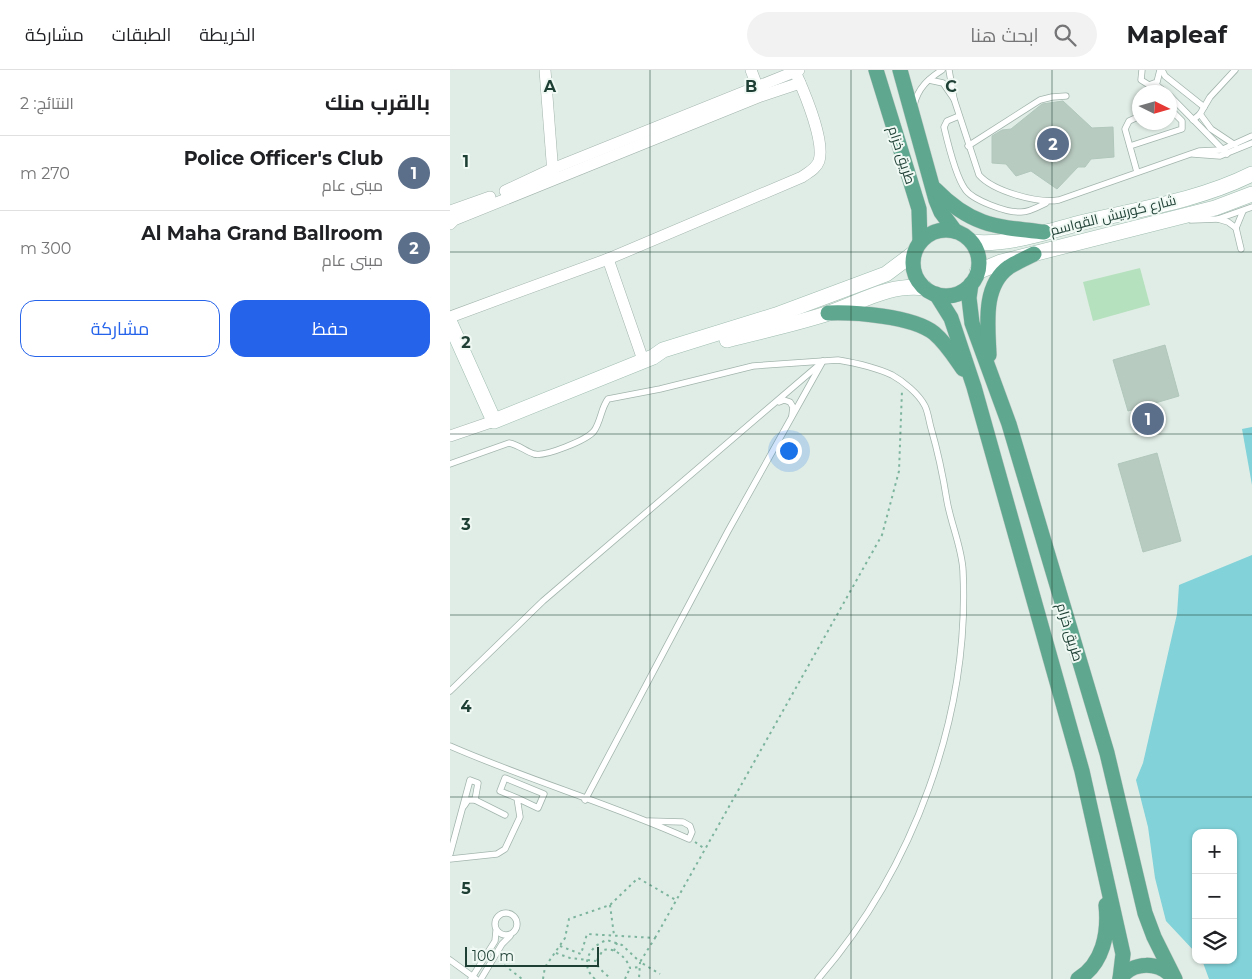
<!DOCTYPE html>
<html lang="ar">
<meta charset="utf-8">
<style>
:root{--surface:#fff;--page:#f2f2f2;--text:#202124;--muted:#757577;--line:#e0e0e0;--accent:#2563eb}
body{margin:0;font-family:Montserrat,Cairo,sans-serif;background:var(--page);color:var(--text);direction:rtl}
.controls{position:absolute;right:15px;bottom:15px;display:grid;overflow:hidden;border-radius:10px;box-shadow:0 1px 4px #0004}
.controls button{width:45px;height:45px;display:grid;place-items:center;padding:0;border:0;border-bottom:1px solid var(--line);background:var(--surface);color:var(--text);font:25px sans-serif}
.compass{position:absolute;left:682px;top:15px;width:45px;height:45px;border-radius:50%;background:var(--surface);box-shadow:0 1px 4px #0004;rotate:95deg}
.scale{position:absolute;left:15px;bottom:12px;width:134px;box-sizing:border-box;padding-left:5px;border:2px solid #1e3f34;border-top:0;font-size:14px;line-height:18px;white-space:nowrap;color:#1e3f34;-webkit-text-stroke:4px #f0f9f4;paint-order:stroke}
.you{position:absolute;left:338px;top:380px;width:18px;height:18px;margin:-12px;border:4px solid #fff;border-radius:50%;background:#1a73e8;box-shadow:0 0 0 8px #1a73e833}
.badge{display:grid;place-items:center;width:32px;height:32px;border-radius:50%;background:var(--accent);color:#fff;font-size:16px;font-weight:700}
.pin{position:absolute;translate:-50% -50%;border:2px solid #fff;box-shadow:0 1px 5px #0006}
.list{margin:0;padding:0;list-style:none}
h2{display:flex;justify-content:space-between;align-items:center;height:65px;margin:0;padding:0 20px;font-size:21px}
h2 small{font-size:16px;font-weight:400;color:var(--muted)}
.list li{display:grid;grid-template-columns:32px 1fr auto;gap:15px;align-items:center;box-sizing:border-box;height:75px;padding:0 20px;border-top:1px solid var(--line)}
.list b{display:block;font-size:19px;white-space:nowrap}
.list p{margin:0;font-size:16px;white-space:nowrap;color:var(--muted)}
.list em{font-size:16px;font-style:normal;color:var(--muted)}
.actions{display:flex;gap:10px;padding:15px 20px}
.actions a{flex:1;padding:11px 0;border:1px solid var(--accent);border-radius:15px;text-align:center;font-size:18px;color:var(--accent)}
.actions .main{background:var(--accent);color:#fff}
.icon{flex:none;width:28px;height:28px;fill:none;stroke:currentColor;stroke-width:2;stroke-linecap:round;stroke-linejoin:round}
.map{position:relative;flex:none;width:802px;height:909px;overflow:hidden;direction:ltr}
header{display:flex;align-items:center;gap:30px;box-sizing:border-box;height:70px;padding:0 25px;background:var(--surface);border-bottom:1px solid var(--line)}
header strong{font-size:24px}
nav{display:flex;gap:28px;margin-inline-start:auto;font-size:18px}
.search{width:350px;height:45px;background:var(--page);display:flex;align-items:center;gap:12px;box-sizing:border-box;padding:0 18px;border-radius:28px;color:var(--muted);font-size:19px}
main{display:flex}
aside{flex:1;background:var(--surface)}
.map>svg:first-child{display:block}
</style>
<header>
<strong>Mapleaf</strong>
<div class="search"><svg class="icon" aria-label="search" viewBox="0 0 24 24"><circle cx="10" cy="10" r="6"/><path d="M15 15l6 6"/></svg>ابحث هنا</div>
<nav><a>الخريطة</a><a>الطبقات</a><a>مشاركة</a></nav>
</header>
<main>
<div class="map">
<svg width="802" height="909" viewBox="0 0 802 909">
<rect width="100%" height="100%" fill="#e0ede6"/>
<polygon fill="#b6e1be" points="690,198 700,235 643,251 633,212"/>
<g fill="#81d2d9">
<polygon points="802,357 802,415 792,359"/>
<polygon points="802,485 802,909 759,909 752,890 783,890 783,763 746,763 746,883 716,851 705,808 698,757 686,710 693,693 727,544 729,515"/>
</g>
<g fill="#b8cbc1" stroke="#b1c7bc">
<polygon points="613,31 642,58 663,57 664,87 641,89 635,97 628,97 607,119 581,101 566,106 556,94 542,93 542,66 552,60 561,59 592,34"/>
<polygon points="715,275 729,326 678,341 663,290"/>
<polygon points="707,383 731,471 693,482 668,394"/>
</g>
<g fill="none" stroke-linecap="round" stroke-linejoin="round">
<defs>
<g id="lane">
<path d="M499,0L504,29L529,105C543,121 588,134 609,130L749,81L771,80L802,66"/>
<polyline points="692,0 691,10 699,15 707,12 710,0"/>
<polyline points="712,0 715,6 754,37"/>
<polyline points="479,10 493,13 504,29"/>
<polyline points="705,14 715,22"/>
<polyline points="720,26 777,84"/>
<path d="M464,35C468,18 478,9 492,0"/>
<polyline points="750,44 761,59 785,75"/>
<path d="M509,46L497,51L494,57C498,74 505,105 515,119C522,130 557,143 571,142C580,142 588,137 596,133"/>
<polyline points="743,50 750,44 760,27 785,0"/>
<polyline points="518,76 590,30 602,27 616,26"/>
<polyline points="680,76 732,59 732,51 720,39"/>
<polyline points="743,84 770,86 802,73"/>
<polyline points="687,102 675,59 679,51 690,46"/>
<polyline points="768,149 778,152 786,158"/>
<polyline points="741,150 768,149 802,137"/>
<polyline points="791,179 786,158 793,141"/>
<polyline points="329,332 334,330 340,332 343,337 342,345"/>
<path d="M0,394L59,373C69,375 75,381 84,384C95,387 137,370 144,361C151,351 151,338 158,329L210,319L303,296L388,290C406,293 425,297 442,305C453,311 469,324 475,336C478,342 479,351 481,358C488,382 493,406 497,431C501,454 512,478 513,501C520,647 463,799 368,909"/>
<polyline points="0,621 93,531 370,294"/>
<path d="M0,676C78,710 161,734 239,769L242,762L240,756L233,752L198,751"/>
<polyline points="135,730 278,461 373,291"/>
<polyline points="14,736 18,730 25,730 55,745"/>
<polyline points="0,784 20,710 28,713 25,730"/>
<polyline points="0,789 47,784 55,779 70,747 67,728 50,721 55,708 94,724 88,738 67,728"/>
<circle cx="56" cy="854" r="11"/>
<polyline points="0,890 26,909"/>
<polyline points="21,909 45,871 46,861"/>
<polyline points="31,909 52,874 60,866"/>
</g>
<g id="street">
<polyline points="95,0 103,104"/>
<polyline points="301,0 310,24"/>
<polyline points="55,121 102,99 349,0"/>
<polyline points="0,141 40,127"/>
<polyline points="0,154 4,150 311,26 350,13"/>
<path d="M158,189L352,107C359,102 366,99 369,91C375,72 355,24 347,6"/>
<polyline points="0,247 158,189 193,290"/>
<polyline points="0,366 44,351"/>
</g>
<g id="secondary">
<path d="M522,172C558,176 599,161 634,152C690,139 750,130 802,104"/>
<polyline points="527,202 551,192 765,138 802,124"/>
<polyline points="0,253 44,351 203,287 213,280 326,245 436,204 464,183"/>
<path d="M277,270C311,261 346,254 379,243C411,232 440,213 475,218"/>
</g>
<g id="primary">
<polyline points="426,0 469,139 470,172"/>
<polyline points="450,0 486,130 491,142 505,161"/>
<path d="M485,119C521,156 546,157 594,162"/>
<circle cx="496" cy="193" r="33"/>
<polyline points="521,214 519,228 522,253 559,354 657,683 695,843 704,867 725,909"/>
<polyline points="486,224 501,248 524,317 632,701 673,884 670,909"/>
<path d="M378,243C405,242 462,246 484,263C496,273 504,286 513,299"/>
<path d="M539,285C538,256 532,216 559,197C567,192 576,188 584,184"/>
<path d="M628,909C653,894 659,863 656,835"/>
<path d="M670,909C682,891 710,891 723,908"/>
</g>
</defs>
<use href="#lane" stroke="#a2b5ad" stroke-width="7"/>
<use href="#street" stroke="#a2b5ad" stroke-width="12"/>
<use href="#secondary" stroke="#9fbdb0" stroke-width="16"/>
<use href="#primary" stroke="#c0c9c6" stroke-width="16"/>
<g stroke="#7cb49e" stroke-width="2" stroke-dasharray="2.5 4" stroke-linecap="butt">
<polyline points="245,772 255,779"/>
<polyline points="160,835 164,865"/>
<polyline points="205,868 432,465 449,401 452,320"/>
<polyline points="110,876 131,884 137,864 205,868 190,892 210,904"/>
<polyline points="164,881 167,873"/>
<polyline points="106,883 120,888 146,891 149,898 161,909"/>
<path d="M147,890L153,880C165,877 176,887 180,898L191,897"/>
<polyline points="49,891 72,909"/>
<polyline points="93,909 95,897 115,868 119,849 160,835 188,808 226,830"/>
<path d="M145,909C129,895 139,876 157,870L172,875L190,892L189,909"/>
<polyline points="175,909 180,898"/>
</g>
<use href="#lane" stroke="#fff" stroke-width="5.5"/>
<use href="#street" stroke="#fff" stroke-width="11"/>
<use href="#secondary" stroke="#fff" stroke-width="15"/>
<use href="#primary" stroke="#5fa88f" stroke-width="15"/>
</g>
<path fill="none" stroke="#1e3f34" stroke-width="1" stroke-opacity="0.55" d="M200,0V909M401,0V909M602,0V909M0,182H802M0,364H802M0,545H802M0,727H802"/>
<g text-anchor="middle" stroke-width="4" stroke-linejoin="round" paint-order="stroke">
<g font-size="14" fill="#1e3f34" stroke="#f0f9f4">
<text transform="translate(452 85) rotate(72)" y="5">طريق خزام</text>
<text transform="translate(663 145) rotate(-14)" y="5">شارع كورنيش القواسم</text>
<text transform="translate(620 562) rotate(73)" y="5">طريق خزام</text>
</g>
</g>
<g font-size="16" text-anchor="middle" font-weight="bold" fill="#1e3f34" stroke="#f0f9f4" stroke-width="4" stroke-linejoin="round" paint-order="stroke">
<text x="100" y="22">A</text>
<text x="301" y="22">B</text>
<text x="501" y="22">C</text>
<text x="16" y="97">1</text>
<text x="16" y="278">2</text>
<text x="16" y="460">3</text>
<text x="16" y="642">4</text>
<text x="16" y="824">5</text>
</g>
</svg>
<div class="controls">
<button>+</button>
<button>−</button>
<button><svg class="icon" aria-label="layers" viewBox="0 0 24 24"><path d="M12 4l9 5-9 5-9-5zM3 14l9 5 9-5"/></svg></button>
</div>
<svg class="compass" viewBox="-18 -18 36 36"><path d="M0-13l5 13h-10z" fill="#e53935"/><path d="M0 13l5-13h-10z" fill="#757577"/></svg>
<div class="scale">100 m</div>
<div class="you"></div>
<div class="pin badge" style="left:698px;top:349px;background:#5c6f8a">1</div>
<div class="pin badge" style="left:603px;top:74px;background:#5c6f8a">2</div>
</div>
<aside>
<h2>بالقرب منك<small>النتائج: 2</small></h2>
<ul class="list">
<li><span class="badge" style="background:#5c6f8a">1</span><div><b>Police Officer's Club</b><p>مبنى عام</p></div><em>270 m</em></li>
<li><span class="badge" style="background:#5c6f8a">2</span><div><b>Al Maha Grand Ballroom</b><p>مبنى عام</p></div><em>300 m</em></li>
</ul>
<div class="actions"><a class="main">حفظ</a><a>مشاركة</a></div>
</aside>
</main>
